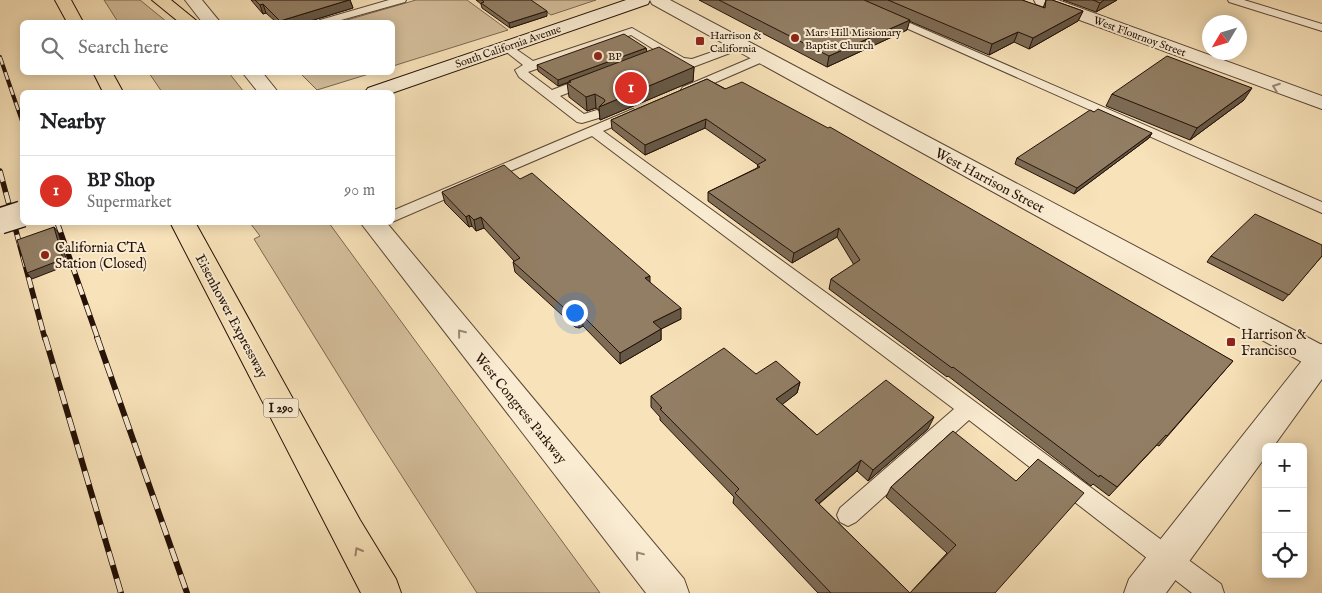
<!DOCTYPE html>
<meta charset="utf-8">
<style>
:root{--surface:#fff;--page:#f2f2f2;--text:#202124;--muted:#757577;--line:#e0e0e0;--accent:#d93025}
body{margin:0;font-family:"IM FELL English",serif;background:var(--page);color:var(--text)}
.controls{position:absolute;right:15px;bottom:15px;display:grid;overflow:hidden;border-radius:8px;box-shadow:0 2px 12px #0003}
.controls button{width:45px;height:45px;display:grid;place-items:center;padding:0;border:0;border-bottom:1px solid var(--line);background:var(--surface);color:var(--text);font:25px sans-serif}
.compass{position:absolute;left:1202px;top:15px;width:45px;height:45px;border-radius:50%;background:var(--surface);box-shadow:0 2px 12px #0003;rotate:232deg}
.you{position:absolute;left:574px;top:312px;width:18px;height:18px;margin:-12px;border:4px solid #fff;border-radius:50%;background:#1a73e8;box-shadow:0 0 0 8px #1a73e833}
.badge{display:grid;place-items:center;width:32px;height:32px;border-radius:50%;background:var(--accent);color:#fff;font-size:16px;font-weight:700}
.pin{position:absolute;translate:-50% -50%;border:2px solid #fff;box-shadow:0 1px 5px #0006}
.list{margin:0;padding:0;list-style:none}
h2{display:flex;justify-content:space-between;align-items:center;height:65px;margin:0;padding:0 20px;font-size:21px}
h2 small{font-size:16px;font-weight:400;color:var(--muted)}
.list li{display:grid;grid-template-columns:32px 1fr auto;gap:15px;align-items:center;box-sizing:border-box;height:70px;padding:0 20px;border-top:1px solid var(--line)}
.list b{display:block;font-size:19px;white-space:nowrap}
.list p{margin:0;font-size:16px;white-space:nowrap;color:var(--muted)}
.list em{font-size:16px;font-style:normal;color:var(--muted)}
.icon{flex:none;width:28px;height:28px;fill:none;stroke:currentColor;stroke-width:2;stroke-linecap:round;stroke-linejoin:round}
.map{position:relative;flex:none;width:1322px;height:593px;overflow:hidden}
.search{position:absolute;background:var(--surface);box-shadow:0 2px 12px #0003;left:20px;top:20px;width:375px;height:55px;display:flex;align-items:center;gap:12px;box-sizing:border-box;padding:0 18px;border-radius:8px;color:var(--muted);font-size:19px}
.panel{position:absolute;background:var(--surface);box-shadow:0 2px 12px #0003;left:20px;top:90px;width:375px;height:135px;border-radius:8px}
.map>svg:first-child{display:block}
</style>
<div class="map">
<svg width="1322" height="593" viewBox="0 0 1322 593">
<rect width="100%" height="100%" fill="#f8e2b9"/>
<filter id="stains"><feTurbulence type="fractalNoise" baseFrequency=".004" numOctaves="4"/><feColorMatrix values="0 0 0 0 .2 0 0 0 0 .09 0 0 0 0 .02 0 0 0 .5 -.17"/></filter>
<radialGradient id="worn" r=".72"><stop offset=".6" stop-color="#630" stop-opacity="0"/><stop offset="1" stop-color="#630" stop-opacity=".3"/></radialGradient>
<g fill="#d4be9b" stroke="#7c6851">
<polygon points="104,0 140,0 167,22 118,22"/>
<polygon points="416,0 467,0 508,30 393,66 392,22 340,22"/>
<polygon points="529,0 596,0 551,15"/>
<polygon points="149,73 229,73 244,92 162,92"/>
<polygon points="300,73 372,73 317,90"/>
<polygon points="250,223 329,223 600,593 477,593 373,431 254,239 260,236"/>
</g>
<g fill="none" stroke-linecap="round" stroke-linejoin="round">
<defs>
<g id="service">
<polygon points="389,0 406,0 405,2 334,22 318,22 320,20"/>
<polygon points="843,0 857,0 1322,202 1322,213"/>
<polygon points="1228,0 1244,0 1322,24 1322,31 1229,2"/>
<polygon points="632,28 684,58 692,59 738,43 746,43 748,45 746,47 693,67 677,64 631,35 528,72 552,90 586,77 594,77 596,80 594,83 560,96 584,114 597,110 604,114 602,117 582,123 577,122 519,77 515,70 523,65 500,47 502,45 510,45 533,61"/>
<polygon points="763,53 769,57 767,60 691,93 687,94 681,90 683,87"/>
<polygon points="633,109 640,113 638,116 603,131 912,355 1221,584 1224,593 1192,593 969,420 856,522 848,526 840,522 837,515 840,508 954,409 592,136 392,222 392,211"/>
</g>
<g id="minor">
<polygon points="1034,0 1058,0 1322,96 1322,109 1036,4"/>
<polygon points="1322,344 1322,379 1273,447 1266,447 1266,456 1166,593 1124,593 1129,579 1312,348"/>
</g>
<g id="tertiary">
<polygon points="185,0 202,0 220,22 202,22"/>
<polygon points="650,0 670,0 1322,345 1322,371 1311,367 652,4"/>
<polygon points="242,72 262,72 278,92 258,92"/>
<polygon points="360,222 386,222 684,579 689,593 646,593"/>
</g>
<polygon id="secondary" points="626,0 650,0 648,4 392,93 365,92 368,88"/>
<g id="motorway">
<polygon points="55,0 71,0 83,22 67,22"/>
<polygon points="152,0 171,0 198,22 179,22"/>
<polygon points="93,72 112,72 123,92 103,92"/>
<polygon points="170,222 195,222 360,520 396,579 401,593 361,593"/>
</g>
</defs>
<use href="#service" stroke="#594534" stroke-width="2"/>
<use href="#minor" stroke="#594534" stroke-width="2"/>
<use href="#tertiary" stroke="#594534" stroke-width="2"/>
<use href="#secondary" stroke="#241107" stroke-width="2"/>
<use href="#motorway" stroke="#241107" stroke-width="2"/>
<use href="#service" fill="#faecd2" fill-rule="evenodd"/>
<use href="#minor" fill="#faecd2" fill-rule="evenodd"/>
<use href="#tertiary" fill="#faecd2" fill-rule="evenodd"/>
<use href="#secondary" fill="#faecd2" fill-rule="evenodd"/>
<use href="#motorway" fill="#f8e2b9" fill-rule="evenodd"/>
<defs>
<polyline id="rail-far2" points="0,57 22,121"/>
<g id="rail-far1">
<polyline points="0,171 45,339"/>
<polyline points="57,222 98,339"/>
</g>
<g id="rail">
<polyline points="45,337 121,593"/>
<polyline points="97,337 187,593"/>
</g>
</defs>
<use href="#rail-far2" stroke="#241107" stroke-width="4"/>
<use href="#rail-far1" stroke="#241107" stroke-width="5.5"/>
<use href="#rail" stroke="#241107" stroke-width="6"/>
<use href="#rail-far2" stroke="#faecd2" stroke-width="2.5" stroke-dasharray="8" stroke-linecap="butt"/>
<use href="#rail-far1" stroke="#faecd2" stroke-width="4" stroke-dasharray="11" stroke-linecap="butt"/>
<use href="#rail" stroke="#faecd2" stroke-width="4.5" stroke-dasharray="14" stroke-linecap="butt"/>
<defs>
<polyline id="secondary-bridge" points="0,221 22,214"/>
</defs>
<use href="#secondary-bridge" stroke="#241107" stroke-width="28" stroke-linecap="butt"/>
<use href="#secondary-bridge" stroke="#faecd2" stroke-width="25"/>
</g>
<g fill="#7e6c56" stroke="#241107">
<polygon points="251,0 350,0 353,8 307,22 276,22 266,13 263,14"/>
<polygon points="476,0 531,0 547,16 510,28 482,8 481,4"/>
<polygon points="699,0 1022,0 1043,8 1046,0 1052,0 1083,11 1078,21 1029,49 1014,42 989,55 909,21 907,30 827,67"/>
<polygon points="1063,0 1117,0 1096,12"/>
<polygon points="646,48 647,52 694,67 693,81 600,120 599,110 596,108 587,111 569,97 567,83 569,83 569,82 558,86 538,71 537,65"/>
<polygon points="707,79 1233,361 1159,446 1157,445 1109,496 1093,484 1091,486 948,376 947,377 829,289 831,279 854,265 837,237 792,263 708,201 708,192 757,168 758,165 705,128 645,155 612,129 611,120"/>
<polygon points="1112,94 1244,100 1190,140 1106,106"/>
<polygon points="1152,133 1149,138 1074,194 1015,164 1017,158"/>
<polygon points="442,192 650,282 681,319 661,329 661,340 620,364 583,326 579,328 575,327 515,272 513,262 514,261 484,228 476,231 472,226 469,227 445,203"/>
<polygon points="1211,256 1322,256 1283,301 1207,262"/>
<polygon points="756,374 800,382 797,393 782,404 817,435 928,429 868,481 857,471 819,504 910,593 947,553 886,497 891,487 953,431 995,593 818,593 733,503 734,497 660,420 660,417 651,407 651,396"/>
</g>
<g fill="#665846" stroke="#241107">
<polygon points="349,0 350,0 353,8 307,22 280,22 280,21"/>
<polygon points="1104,0 1117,0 1096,12 1100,3"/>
<polygon points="263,4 266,13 263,14 260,5"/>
<polygon points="547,11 547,16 510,28 509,23"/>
<polygon points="1083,11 1078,21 1029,49 1033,38"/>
<polygon points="910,20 907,30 827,67 829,56"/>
<polygon points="1018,32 1014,42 989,55 992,44"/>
<polygon points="646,48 647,53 569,81 569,82 558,86 558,80"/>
<polygon points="694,67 693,81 600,120 599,107"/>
<polygon points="1252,88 1244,100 1190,140 1197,128"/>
<polygon points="595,94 596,108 587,111 586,97"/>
<polygon points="706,119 705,128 645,155 645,145"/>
<polygon points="1152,133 1149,138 1074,194 1077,188"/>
<polygon points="469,215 472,226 469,227 466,217"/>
<polygon points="481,217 484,228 476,231 474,220"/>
<polygon points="54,227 58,232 68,265 32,279 27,273"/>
<polygon points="839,228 837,237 792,263 794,253"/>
<polygon points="650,276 650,286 645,278"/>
<polygon points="681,308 681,319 653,333 653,322"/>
<polygon points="582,315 583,326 579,328 578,317"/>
<polygon points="661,329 661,340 620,364 620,353"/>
<polygon points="800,382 797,393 774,411 776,399"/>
<polygon points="934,417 928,429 868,481 873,470"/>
<polygon points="861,460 857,471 811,510 815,500"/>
</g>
<g fill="#927e64" stroke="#241107">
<polygon points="255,0 349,0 280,21 263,4 260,5"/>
<polygon points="482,0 531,0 547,11 509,23 481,3 484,2"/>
<polygon points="719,0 864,0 910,20 829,56"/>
<polygon points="888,0 1022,0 1045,8 1046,0 1052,0 1083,11 1033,38 1018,32 992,44"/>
<polygon points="1093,0 1104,0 1100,3"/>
<polygon points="624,34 646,48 558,80 537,65"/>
<polygon points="659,47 694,67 599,107 605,101 604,99 595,94 586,97 567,83 571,82 569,81"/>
<polygon points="1167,56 1252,88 1197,128 1112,94"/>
<polygon points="707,79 725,89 742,82 828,128 830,127 1233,361 1167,436 1166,435 1117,487 1100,475 1099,477 953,367 952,368 831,279 860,260 839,228 794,253 708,192 760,167 757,165 766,160 706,119 645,145 611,120"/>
<polygon points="1098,109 1152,133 1077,188 1017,158 1090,110 1094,112"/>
<polygon points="504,165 520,179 532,173 650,276 645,278 681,308 653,322 661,329 620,353 582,315 578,317 573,316 513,262 520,258 481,217 474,220 469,215 466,217 442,192"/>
<polygon points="1255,214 1322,245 1322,256 1289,295 1211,256"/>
<polygon points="54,227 63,259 27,273 17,240"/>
<polygon points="724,348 756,374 776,361 800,382 776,399 817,435 886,380 934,417 873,470 861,460 815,500 910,593 956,545 891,487 953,431 1016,481 1038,459 1084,493 995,593 831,593 735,493 739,489 660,409 662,408 651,396"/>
</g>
<defs><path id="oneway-chevron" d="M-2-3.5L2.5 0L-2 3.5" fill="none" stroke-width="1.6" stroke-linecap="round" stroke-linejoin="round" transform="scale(1.25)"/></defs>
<g stroke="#9a8977">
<use href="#oneway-chevron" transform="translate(1276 87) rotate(-160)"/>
<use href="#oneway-chevron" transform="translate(461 333) rotate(-129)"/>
<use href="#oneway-chevron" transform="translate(639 555) rotate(-129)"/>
</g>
<use stroke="#998469" href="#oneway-chevron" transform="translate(358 551) rotate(-120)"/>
<g fill="#8f2418" stroke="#faecd2" stroke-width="2">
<circle cx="795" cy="38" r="5"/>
<rect x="695" y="36" width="10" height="10" rx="2.5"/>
<circle cx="598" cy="56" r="5"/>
<circle cx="45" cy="255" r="5"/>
<rect x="1226" y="337" width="10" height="10" rx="2.5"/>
</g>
<g text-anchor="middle" stroke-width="4" stroke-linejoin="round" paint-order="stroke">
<g font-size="11" fill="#241107" stroke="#faecd2" text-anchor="start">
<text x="805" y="36">Mars Hill Missionary<tspan x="805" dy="13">Baptist Church</tspan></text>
<text x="710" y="39">Harrison &amp;<tspan x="710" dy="13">California</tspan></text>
<text x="608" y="60">BP</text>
</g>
<g font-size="11" fill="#241107" stroke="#faecd2">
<text transform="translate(1140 36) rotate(20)" y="4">West Flournoy Street</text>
<text transform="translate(508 46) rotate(-19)" y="4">South California Avenue</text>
</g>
<rect fill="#faecd2" stroke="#645344" stroke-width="1" x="263.5" y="398.5" width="35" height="19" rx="4"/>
<g font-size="12" font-weight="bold" fill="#241107">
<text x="281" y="412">I 290</text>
</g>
<g font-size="14" fill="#241107" stroke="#faecd2">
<text transform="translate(990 180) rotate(28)" y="5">West Harrison Street</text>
<text transform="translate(232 316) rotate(62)" y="5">Eisenhower Expressway</text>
<text transform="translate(521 408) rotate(51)" y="5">West Congress Parkway</text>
</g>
<g font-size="14" fill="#241107" stroke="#faecd2" text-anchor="start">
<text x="55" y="252">California CTA<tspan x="55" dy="16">Station (Closed)</tspan></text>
<text x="1241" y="339">Harrison &amp;<tspan x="1241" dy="16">Francisco</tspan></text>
</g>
</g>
<rect width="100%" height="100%" filter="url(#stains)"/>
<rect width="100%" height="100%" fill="url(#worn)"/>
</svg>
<div class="controls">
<button>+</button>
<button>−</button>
<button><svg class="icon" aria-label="locate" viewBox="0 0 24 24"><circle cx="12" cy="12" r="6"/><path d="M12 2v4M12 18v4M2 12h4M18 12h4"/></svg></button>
</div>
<svg class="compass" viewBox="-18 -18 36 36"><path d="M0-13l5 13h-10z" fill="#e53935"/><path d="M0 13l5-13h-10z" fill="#757577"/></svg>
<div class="you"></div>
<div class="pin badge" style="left:631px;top:88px">1</div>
<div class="search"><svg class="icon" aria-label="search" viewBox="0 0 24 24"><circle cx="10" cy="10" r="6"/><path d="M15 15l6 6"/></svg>Search here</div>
<section class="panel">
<h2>Nearby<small></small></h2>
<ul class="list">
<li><span class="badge">1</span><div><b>BP Shop</b><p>Supermarket</p></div><em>90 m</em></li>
</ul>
</section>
</div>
